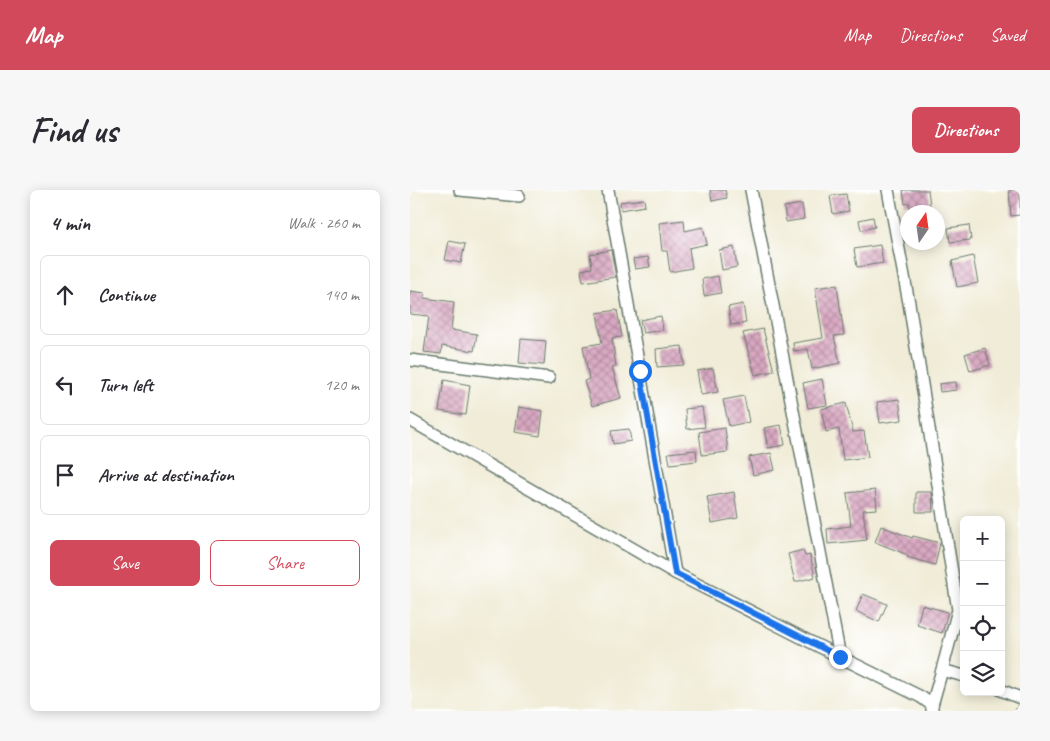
<!DOCTYPE html>
<meta charset="utf-8">
<style>
:root{--surface:#fff;--page:#f7f7f7;--text:#2b2b33;--muted:#7c7c81;--line:#e1e1e2;--accent:#d1495b}
body{margin:0;font-family:Caveat,sans-serif;background:var(--page);color:var(--text)}
.controls{position:absolute;right:15px;bottom:15px;display:grid;overflow:hidden;border-radius:8px;box-shadow:0 2px 12px #0003}
.controls button{width:45px;height:45px;display:grid;place-items:center;padding:0;border:0;border-bottom:1px solid var(--line);background:var(--surface);color:var(--text);font:25px sans-serif}
.compass{position:absolute;left:490px;top:15px;width:45px;height:45px;border-radius:50%;background:var(--surface);box-shadow:0 2px 12px #0003;rotate:13deg}
.stop{position:absolute;width:15px;height:15px;margin:-11px;border:4px solid #1a73e8;border-radius:50%;background:#fff}
.stop.end{background:#1a73e8;border-color:#fff;box-shadow:0 1px 5px #0008}
.list{margin:0;padding:0;list-style:none}
h2{display:flex;justify-content:space-between;align-items:center;height:65px;margin:0;padding:0 20px;font-size:21px}
h2 small{font-size:16px;font-weight:400;color:var(--muted)}
.list li{display:grid;grid-template-columns:32px 1fr auto;gap:15px;align-items:center;box-sizing:border-box;height:80px;margin:0 10px 10px;padding:0 10px;border:1px solid var(--line);border-radius:8px}
.list b{display:block;font-size:19px;white-space:nowrap}
.list em{font-size:16px;font-style:normal;color:var(--muted)}
.actions{display:flex;gap:10px;padding:15px 20px}
.actions a{flex:1;padding:11px 0;border:1px solid var(--accent);border-radius:8px;text-align:center;font-size:18px;color:var(--accent)}
.actions .main{background:var(--accent);color:#fff}
.icon{flex:none;width:28px;height:28px;fill:none;stroke:currentColor;stroke-width:2;stroke-linecap:round;stroke-linejoin:round}
.map{position:relative;flex:none;width:610px;height:521px;overflow:hidden;border-radius:8px}
header{display:flex;align-items:center;gap:30px;box-sizing:border-box;height:70px;padding:0 25px;background:var(--accent);color:#fff}
header strong{font-size:24px}
nav{display:flex;gap:28px;margin-inline-start:auto;font-size:18px}
.intro{display:flex;align-items:center;justify-content:space-between;box-sizing:border-box;height:120px;padding:0 30px}
h1{margin:0;font-size:35px}
.button{padding:12px 22px;border-radius:8px;background:var(--accent);color:#fff;font-size:18px;font-weight:700}
main{display:flex;gap:30px;padding:0 30px}
aside{flex:1;background:var(--surface);border-radius:8px;box-shadow:0 2px 12px #0003}
.map>svg:first-child{display:block}
</style>
<header>
<strong>Map</strong>
<nav><a>Map</a><a>Directions</a><a>Saved</a></nav>
</header>
<div class="intro"><h1>Find us</h1><a class="button">Directions</a></div>
<main>
<aside>
<h2>4 min<small>Walk · 260 m</small></h2>
<ul class="list">
<li><svg class="icon" aria-label="ahead" viewBox="0 0 24 24"><path d="M12 20V5M6 11l6-6 6 6"/></svg><div><b>Continue</b></div><em>140 m</em></li>
<li><svg class="icon" aria-label="left" viewBox="0 0 24 24"><path d="M17 20v-9H6M10 6l-5 5 5 5"/></svg><div><b>Turn left</b></div><em>120 m</em></li>
<li><svg class="icon" aria-label="arrive" viewBox="0 0 24 24"><path d="M6 21V4h12l-3 4 3 4H6"/></svg><div><b>Arrive at destination</b></div></li>
</ul>
<div class="actions"><a class="main">Save</a><a>Share</a></div>
</aside>
<div class="map">
<svg width="610" height="521" viewBox="0 0 610 521">
<defs>
<pattern id="building-cross-hatch" width="8" height="8" patternUnits="userSpaceOnUse" patternTransform="scale(1.25)"><rect width="8" height="8" fill="#d9a7c1"/><path d="M0 0l8 8M0 8l8-8" fill="none" stroke="#af899e"/></pattern>
</defs>
<rect width="100%" height="100%" fill="#fff"/>
<filter id="ink" filterUnits="userSpaceOnUse"><feTurbulence type="fractalNoise" baseFrequency=".02" numOctaves="2"/><feDisplacementMap in="SourceGraphic" scale="10" xChannelSelector="R" yChannelSelector="G"/><feConvolveMatrix kernelMatrix="1 2 1 2 8 2 1 2 1" color-interpolation-filters="sRGB"/></filter>
<filter id="wash" filterUnits="userSpaceOnUse"><feTurbulence type="fractalNoise" baseFrequency=".0096" numOctaves="4" result="noise"/><feDisplacementMap in="SourceGraphic" scale="20" xChannelSelector="R" yChannelSelector="G"/><feGaussianBlur stdDeviation="1.12" result="paint"/><feColorMatrix in="noise" values="0 0 0 0 0 0 0 0 0 0 0 0 0 0 0 0 0 1.4 0 .05"/><feComposite in="paint" operator="in"/></filter>
<g filter="url(#wash)">
<rect width="100%" height="100%" fill="#f0ecd7"/>
<g id="blocks">
<g fill="url(#building-cross-hatch)">
<polygon points="300,0 315,0 317,8 302,11"/>
<polygon points="493,0 518,0 521,22 501,22 499,13 495,14"/>
<polygon points="599,0 610,0 610,25 601,26"/>
<polygon points="436,4 439,21 423,24 420,6"/>
<polygon points="234,9 235,16 211,20 210,12"/>
<polygon points="392,14 394,29 376,32 374,17"/>
<polygon points="463,27 465,37 451,40 449,30"/>
<polygon points="274,30 275,41 293,37 297,54 279,58 282,78 260,82 257,61 252,61 249,33"/>
<polygon points="559,35 561,50 540,52 538,38"/>
<polygon points="39,51 55,54 51,73 35,70"/>
<polygon points="470,55 473,73 447,77 444,59"/>
<polygon points="324,57 327,77 312,80 309,60"/>
<polygon points="201,60 206,87 173,92 171,80 182,78 180,64"/>
<polygon points="563,66 568,93 547,97 542,71"/>
<polygon points="238,67 240,77 225,79 223,69"/>
<polygon points="308,86 311,103 294,106 292,89"/>
<polygon points="427,95 434,145 424,146 430,173 402,179 398,159 384,161 383,153 413,148 405,98"/>
<polygon points="0,101 15,103 14,108 44,112 41,140 67,144 64,161 32,156 31,164 14,162 19,126 0,124"/>
<polygon points="333,114 336,133 321,135 318,117"/>
<polygon points="207,120 212,147 202,148 206,176 202,177 211,208 182,216 174,191 179,189 173,156 192,153 187,123"/>
<polygon points="251,126 253,140 233,143 230,130"/>
<polygon points="353,139 364,181 345,185 333,143"/>
<polygon points="111,149 136,151 134,175 109,173"/>
<polygon points="272,156 274,175 247,177 246,159"/>
<polygon points="575,158 580,175 560,181 555,164"/>
<polygon points="303,178 308,202 291,205 287,181"/>
<polygon points="412,189 417,215 398,218 393,193"/>
<polygon points="34,190 60,195 56,225 29,221"/>
<polygon points="546,192 547,200 530,202 529,194"/>
<polygon points="334,206 339,232 319,236 313,210"/>
<polygon points="489,209 492,230 470,233 467,212"/>
<polygon points="436,213 443,242 454,241 458,267 433,270 429,239 416,242 411,219"/>
<polygon points="109,217 133,221 130,246 105,242"/>
<polygon points="292,217 295,237 277,239 275,219"/>
<polygon points="371,235 375,255 358,258 354,238"/>
<polygon points="315,238 318,262 292,265 289,242"/>
<polygon points="219,239 221,251 203,254 201,241"/>
<polygon points="286,260 287,271 260,274 258,263"/>
<polygon points="361,263 365,280 343,285 339,267"/>
<polygon points="465,300 467,319 453,320 457,350 418,354 417,339 441,336 437,303"/>
<polygon points="324,302 328,328 302,333 297,307"/>
<polygon points="506,302 522,302 523,322 506,322"/>
<polygon points="471,336 502,348 503,346 530,353 525,375 497,367 498,365 465,352"/>
<polygon points="393,360 395,366 400,365 405,387 385,392 378,364"/>
<polygon points="453,404 477,414 469,432 446,421"/>
<polygon points="512,415 538,422 532,443 507,435"/>
</g>
</g>
</g>
<g filter="url(#ink)">
<use href="#blocks" fill-opacity="0" stroke="#687a6d" stroke-width="1"/>
<g fill="none" stroke-linecap="round" stroke-linejoin="round">
<defs>
<polyline id="service" points="609,521 610,518"/>
<g id="minor">
<polyline points="50,0 109,6"/>
<polyline points="198,0 265,383"/>
<polyline points="341,0 430,467 511,507 522,515 522,521"/>
<polyline points="478,0 499,113 548,420 532,480"/>
<polyline points="0,170 139,188"/>
<polyline points="0,230 265,383 430,467"/>
<polyline points="591,500 610,508"/>
<polyline points="522,515 532,480 554,486"/>
</g>
</defs>
<use href="#service" stroke="#687a6d" stroke-width="8"/>
<use href="#minor" stroke="#687a6d" stroke-width="14"/>
<use href="#service" stroke="#fff" stroke-width="5.5"/>
<use href="#minor" stroke="#fff" stroke-width="11"/>
</g>
</g>
<g fill="none" stroke-linecap="round" stroke-linejoin="round" filter="url(#ink)">
<polyline stroke="#1a73e8" stroke-width="6" points="230,181 265,383 430,467"/>
</g>
</svg>
<div class="controls">
<button>+</button>
<button>−</button>
<button><svg class="icon" aria-label="locate" viewBox="0 0 24 24"><circle cx="12" cy="12" r="6"/><path d="M12 2v4M12 18v4M2 12h4M18 12h4"/></svg></button>
<button><svg class="icon" aria-label="layers" viewBox="0 0 24 24"><path d="M12 4l9 5-9 5-9-5zM3 14l9 5 9-5"/></svg></button>
</div>
<svg class="compass" viewBox="-18 -18 36 36"><path d="M0-13l5 13h-10z" fill="#e53935"/><path d="M0 13l5-13h-10z" fill="#7c7c81"/></svg>
<div class="stop" style="left:230px;top:181px"></div>
<div class="stop end" style="left:430px;top:467px"></div>
</div>
</main>
